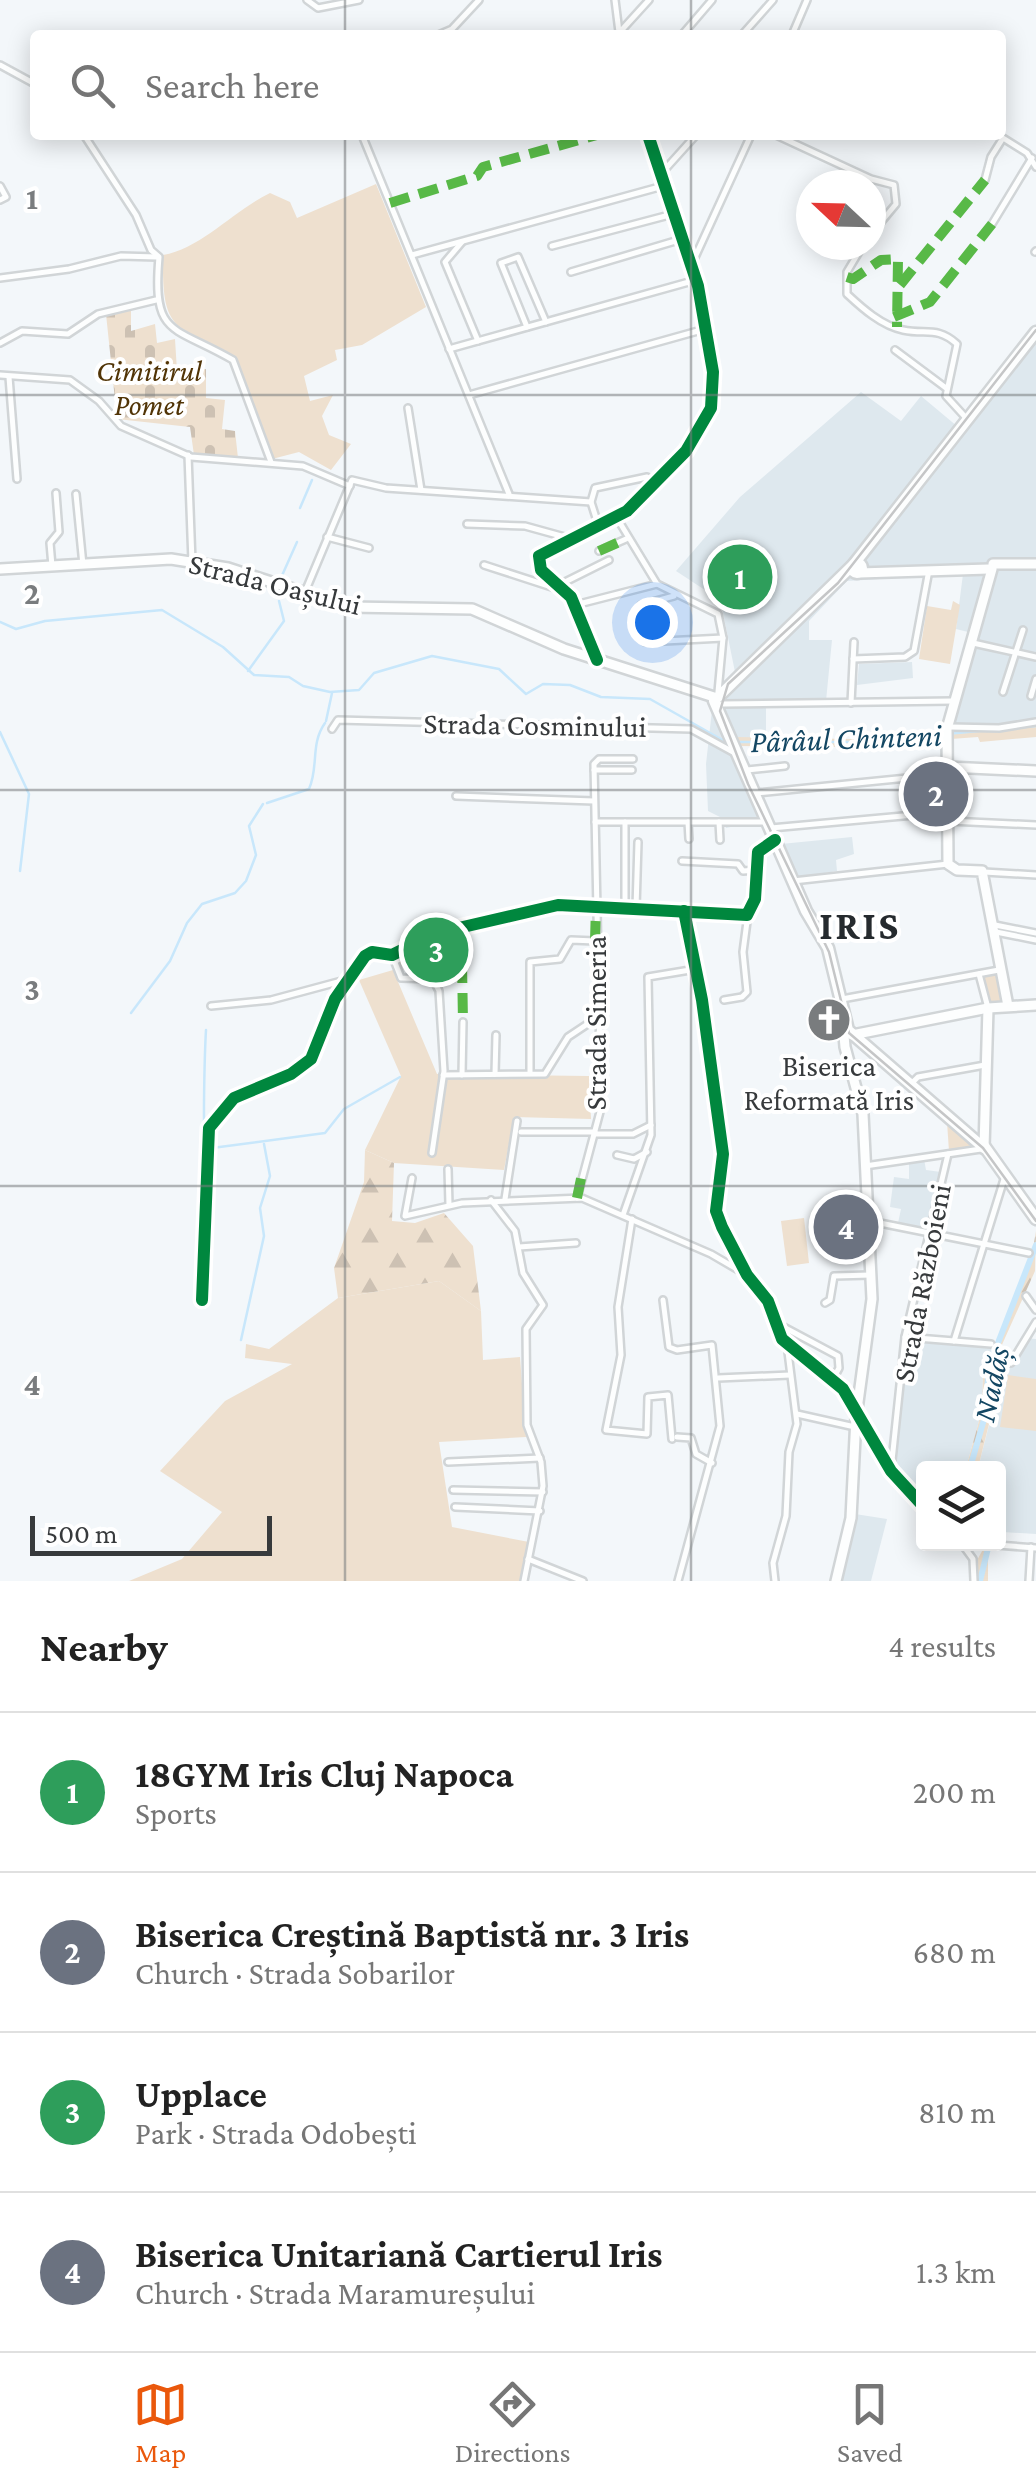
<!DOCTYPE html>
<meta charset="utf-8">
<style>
:root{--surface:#fff;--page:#f2f2f2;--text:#222;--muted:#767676;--line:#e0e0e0;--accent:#ea580c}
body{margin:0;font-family:"Crimson Pro",serif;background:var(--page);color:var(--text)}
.controls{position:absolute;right:30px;bottom:30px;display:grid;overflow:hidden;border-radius:10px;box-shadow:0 5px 25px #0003}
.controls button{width:90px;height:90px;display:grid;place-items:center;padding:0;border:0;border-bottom:2px solid var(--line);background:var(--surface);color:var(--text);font:50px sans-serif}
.compass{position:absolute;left:796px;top:170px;width:90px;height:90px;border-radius:50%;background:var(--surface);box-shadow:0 5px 25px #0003;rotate:292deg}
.scale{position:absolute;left:30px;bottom:25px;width:242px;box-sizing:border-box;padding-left:10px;border:5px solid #373a3c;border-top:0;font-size:28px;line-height:35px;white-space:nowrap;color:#373a3c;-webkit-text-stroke:8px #fff;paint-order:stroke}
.you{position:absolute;left:652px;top:622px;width:35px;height:35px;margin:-25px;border:8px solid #fff;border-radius:50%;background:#1a73e8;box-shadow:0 0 0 15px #1a73e833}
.badge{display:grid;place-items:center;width:65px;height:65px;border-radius:50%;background:var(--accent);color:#fff;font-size:32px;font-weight:700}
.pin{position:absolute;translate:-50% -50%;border:5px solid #fff;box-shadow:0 2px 10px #0006}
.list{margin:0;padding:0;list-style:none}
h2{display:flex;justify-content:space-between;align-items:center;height:130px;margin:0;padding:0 40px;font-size:42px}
h2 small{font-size:32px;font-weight:400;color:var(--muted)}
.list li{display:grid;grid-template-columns:65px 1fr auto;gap:30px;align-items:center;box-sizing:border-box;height:160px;padding:0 40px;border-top:2px solid var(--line)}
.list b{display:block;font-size:38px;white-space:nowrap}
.list p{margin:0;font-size:32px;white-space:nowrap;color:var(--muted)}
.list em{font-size:32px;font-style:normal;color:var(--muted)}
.icon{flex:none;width:55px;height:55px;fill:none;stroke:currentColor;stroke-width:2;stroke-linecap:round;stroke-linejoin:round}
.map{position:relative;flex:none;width:1036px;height:1581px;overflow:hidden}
.search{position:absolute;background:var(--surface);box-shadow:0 5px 25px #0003;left:30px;right:30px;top:30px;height:110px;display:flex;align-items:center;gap:25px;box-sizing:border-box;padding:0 35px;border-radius:10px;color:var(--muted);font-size:38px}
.sheet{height:770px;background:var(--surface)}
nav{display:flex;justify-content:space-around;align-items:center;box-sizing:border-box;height:140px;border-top:2px solid var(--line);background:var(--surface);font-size:28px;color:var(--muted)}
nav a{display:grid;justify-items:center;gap:5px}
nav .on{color:var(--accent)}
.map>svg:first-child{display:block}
</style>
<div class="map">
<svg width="1036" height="1581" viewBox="0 0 1036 1581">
<defs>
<pattern id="forest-firs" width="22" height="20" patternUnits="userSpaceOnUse" patternTransform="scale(2.5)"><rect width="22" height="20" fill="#eee0cf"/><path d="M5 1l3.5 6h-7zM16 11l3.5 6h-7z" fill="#cdc1b3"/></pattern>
<pattern id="cemetery-stones" width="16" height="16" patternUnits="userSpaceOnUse" patternTransform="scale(2.5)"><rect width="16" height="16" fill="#eee0cf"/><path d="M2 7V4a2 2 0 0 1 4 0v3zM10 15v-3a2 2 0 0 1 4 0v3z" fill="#cdc1b3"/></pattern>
</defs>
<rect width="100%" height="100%" fill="#f3f7fa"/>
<g fill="#dee8ee">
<polygon points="1036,339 1036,724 950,732 972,633 956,629 963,574 847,581 809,621 809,640 832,640 826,701 766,706 766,738 735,738 781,844 852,837 854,854 836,860 837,871 795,878 764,820 726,828 722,818 708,811 706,764 712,710 715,695 735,672 722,608 711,594 676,571 740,497 861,392 901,421 921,396 964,432"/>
<polygon points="912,662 913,678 857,685 859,664"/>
<polygon points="924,1159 926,1170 941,1172 929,1228 898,1223 901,1209 890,1207 894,1177 909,1179 909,1161"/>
<polygon points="908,1338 995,1343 983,1376 982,1410 966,1468 924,1468 923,1488 918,1494 895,1469"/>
<polygon points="1025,1338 1036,1339 1036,1534 1002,1532 998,1468 978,1468 997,1394"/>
<polygon points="855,1514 887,1519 871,1581 840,1581"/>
</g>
<g fill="#eee0cf">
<path d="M376,184L426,307L362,345L335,350L337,360L304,376L310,401L333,395L322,416L329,435L351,444L331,470L299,452L272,459L236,358C171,326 162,329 163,255C202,248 234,210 270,193L290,202L297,218Z"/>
<polygon points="953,601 960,605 950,664 919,659 927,606 951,610"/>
<polygon points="1036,724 1036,737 980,742 978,737 843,747 737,746 735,737 851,739"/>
<polygon points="455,933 459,960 398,966 396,957"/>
<polygon points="393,970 437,1074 589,1076 591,1119 514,1117 504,1170 394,1163 365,1150 401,1076 359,980"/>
<polygon points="1002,970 1008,1006 988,1008 979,974"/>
<polygon points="947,1122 972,1144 971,1147 949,1151"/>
<polygon points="804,1218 809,1263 787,1266 781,1221"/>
<polygon points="439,1281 481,1311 483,1360 520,1357 526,1437 439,1442 452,1527 529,1542 521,1581 129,1581 182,1559 222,1512 160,1471 225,1401 292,1364 245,1358 246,1344 269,1349 338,1298"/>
<polygon points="1008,1375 1036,1379 1036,1431 1000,1427"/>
</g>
<g fill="url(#forest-firs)">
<polygon points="365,1150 394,1163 392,1221 415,1223 444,1213 473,1246 481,1311 439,1281 338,1298 334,1268 364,1182"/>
<polygon points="1036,1231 1035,1271 996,1358 994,1404 978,1468 966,1468 982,1410 983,1376 1031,1260"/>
<polygon points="986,1544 993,1544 988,1551 988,1581 976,1581 976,1562"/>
</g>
<polygon fill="url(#cemetery-stones)" points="131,308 131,331 155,324 157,343 175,339 177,371 206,369 206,398 225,400 222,429 235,431 238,458 194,455 190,427 117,419 106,314"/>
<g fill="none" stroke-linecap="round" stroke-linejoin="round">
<g stroke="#c8e7fb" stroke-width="2.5">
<polyline points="300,508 312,480"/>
<polyline points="280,580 297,542"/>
<polyline points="0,622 16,629 45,621 162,610 223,647 254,675 289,677 303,686 330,692 359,690 374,673 432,656 499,669 526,694 543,684 570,685 601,697 650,699 726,742"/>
<polyline points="248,671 284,621 279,601"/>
<polyline points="326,721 332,693"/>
<polyline points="0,732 29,794 20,871"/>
<polyline points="739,742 857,742 1036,726"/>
<path d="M267,803L309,789C319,767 310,744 325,723"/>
<polyline points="131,1013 170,961 187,923 202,904 235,893 246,881 256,855 249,826 263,804"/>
<path d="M206,1148C202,1141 205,1047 206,1030"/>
<polyline points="212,1148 325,1133 344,1109 400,1077"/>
<polyline points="241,1340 264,1236 260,1208 270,1176 264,1144"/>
</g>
<g stroke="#c8e7fb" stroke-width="6">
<polyline points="970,1468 985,1416 989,1366 1036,1245"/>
<polyline points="980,1581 989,1544"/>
</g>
<defs>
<g id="street">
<polyline points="307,0 318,8 359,0"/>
<polyline points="615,0 619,32"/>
<polyline points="619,33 649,0"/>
<polyline points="438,35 452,29 479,0"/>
<polyline points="682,35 712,0"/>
<polyline points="742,35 773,0"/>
<polyline points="792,35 807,0"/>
<polyline points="0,65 35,84"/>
<path d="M84,135L136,215L151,250L159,257C152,338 173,325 233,360L271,462"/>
<polyline points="362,135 509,494"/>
<polyline points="776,135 871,179 894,185 896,204 871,234"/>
<polyline points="660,175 696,135"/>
<polyline points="985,180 991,157 1003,138 1027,153 1036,167"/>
<polyline points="0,186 6,197 0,200"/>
<polyline points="992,224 1032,158"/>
<polyline points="462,242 445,262 478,341"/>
<path d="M863,245L847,272V294C862,308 882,326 903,330C926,335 937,326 957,344L946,396L967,419"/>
<polyline points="552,246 673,214"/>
<polyline points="1035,252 1036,251"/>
<polyline points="412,255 663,186"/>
<polyline points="691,266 751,135"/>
<polyline points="571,272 682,239"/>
<polyline points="0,278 69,269 121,256 157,257"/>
<polyline points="527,327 501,263 518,257 546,322"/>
<polyline points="0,343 22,331 68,334 98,314 156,300"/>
<polyline points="449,349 696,280"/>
<polyline points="895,350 946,388"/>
<polyline points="0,375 70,380 99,401 121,426 191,457 303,466 350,486"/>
<polyline points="9,377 17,479"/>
<polyline points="469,395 705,329"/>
<polyline points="408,408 421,490"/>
<polyline points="188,455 192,562"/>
<polyline points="76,494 83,565"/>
<polyline points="617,518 657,584 718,614 723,638 718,692"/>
<polyline points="467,524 525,526 572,539"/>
<polyline points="592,528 597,521 591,502 595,488 647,477"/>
<polyline points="327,537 369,548"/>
<polyline points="599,551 626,539"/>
<polyline points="484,565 561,590"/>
<polyline points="52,566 50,543 59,532 56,493"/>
<polyline points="559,585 609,560"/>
<polyline points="305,592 352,480 386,488 591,502"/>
<polyline points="575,605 657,584"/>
<polyline points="641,605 674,596"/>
<polyline points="645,642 723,638"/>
<polyline points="973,643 1036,657"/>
<polyline points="853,659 905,657 914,651 929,570"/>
<polyline points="597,660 571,597 541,570 539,556 627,511 686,451 711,408 713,372 698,286 648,135"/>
<polyline points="1003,692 1023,630"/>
<polyline points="1031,696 1036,679"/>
<polyline points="851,703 854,642"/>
<polyline points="722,704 953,701"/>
<polyline points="950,727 999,728 1036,722"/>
<polyline points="332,729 338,720 691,729 733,752"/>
<polyline points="594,770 632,770"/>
<polyline points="747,770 785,766"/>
<polyline points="756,793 947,774"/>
<polyline points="456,796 594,801"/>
<polyline points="949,821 1036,825"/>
<polyline points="595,822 767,822"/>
<polyline points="688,822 689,839"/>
<polyline points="719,822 720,840"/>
<polyline points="771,828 947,812"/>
<polyline points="682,861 738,864 743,871 757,870"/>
<polyline points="984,872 1036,875"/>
<polyline points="793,881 948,864"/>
<polyline points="625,907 625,822"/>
<polyline points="636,908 638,842"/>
<polyline points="684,911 702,1000 723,1154 716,1211 722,1227 747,1275 768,1301 782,1339 843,1389 891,1471 924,1507"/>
<polyline points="995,925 1036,933"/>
<polyline points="996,932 1036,940"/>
<polyline points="392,955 401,978 433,979 439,991 444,1071 432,1153"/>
<polyline points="979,974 988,1008"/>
<polyline points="842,999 999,970"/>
<polyline points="724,1000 742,997 747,992 743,952 748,914"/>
<polyline points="211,1006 271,1000 349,979"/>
<polyline points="530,1073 530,962 560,959 571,940 595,941"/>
<polyline points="495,1074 496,1035"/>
<polyline points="443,1075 545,1074 568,1037 598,1017"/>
<polyline points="462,1075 463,1022"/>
<polyline points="910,1085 918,1077 985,1065"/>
<polyline points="521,1132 595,1132"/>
<polyline points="594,1134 633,1134 651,1125"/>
<polyline points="617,1155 634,1159 647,1152"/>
<polyline points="865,1166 981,1149"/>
<polyline points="448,1169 449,1205"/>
<polyline points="412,1178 405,1216 462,1203 582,1198 711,1254 747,1275"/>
<polyline points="577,1198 601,1108 594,764 599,759 633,759"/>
<polyline points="505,1199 517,1121"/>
<polyline points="491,1200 515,1231 523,1273 543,1305 526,1329 527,1425 541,1462 543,1486 524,1581"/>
<polyline points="623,1215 651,1135 648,977 696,969"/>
<polyline points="632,1219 618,1307 621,1355 606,1430 647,1434 648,1397 668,1395 672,1439"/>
<polyline points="870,1221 1029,1253"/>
<polyline points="519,1247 576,1243"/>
<polyline points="1026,1296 1036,1310"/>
<polyline points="202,1300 209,1128 234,1098 291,1074 311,1059 335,999 365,956 372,952 392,955 437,933 558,905 747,915 755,899 758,852 775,840"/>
<polyline points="663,1300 669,1347 677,1350 712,1345 720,1426 678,1581"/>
<polyline points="825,1303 830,1300 834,1276 871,1275"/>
<polyline points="776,1323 838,1356 839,1368 833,1379"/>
<polyline points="905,1337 991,1344"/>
<polyline points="954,1341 1005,1176"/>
<polyline points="1011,1363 1036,1322"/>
<polyline points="718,1378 790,1375"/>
<polyline points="797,1414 855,1427"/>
<polyline points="677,1437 691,1438 696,1454 712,1463"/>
<polyline points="448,1462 540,1458"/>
<polyline points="891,1470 905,1337 948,1154"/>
<polyline points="453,1490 543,1492"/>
<polyline points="455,1507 540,1511"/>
<polyline points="962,1544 973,1559 974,1581"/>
<polyline points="997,1545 1036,1548"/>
<polyline points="528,1559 583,1581"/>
<polyline points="775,1581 773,1563 786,1516 789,1452 797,1424 787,1344"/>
<polyline points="1029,1581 1031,1547"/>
</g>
<g id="secondary">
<polyline points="993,564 1036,564"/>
<polyline points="0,569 171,559 228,568 349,607 472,609 564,649 714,697"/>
<polyline points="992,569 947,729 948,864 957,870 982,871 1008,1006"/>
<polyline points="859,573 989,569"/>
<polyline points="948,767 1036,771"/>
<polyline points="852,1035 988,1008 1036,1005"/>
<polyline points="984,1148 988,1008"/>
<polyline points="836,1581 851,1518 856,1417 872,1299 863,1114 845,1047 842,1012"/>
</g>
<g id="primary">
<circle cx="857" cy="568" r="5"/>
<polyline points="854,564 1036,332"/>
<polyline points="852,566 714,701 806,911 828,948 848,1030 984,1148"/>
<polyline points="982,1143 1036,1219"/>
</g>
</defs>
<use href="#street" stroke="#d1d5d7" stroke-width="10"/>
<use href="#secondary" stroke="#d1d5d7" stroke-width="14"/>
<use href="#primary" stroke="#d1d5d7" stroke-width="15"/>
<use href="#street" stroke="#fdfefe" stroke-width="5"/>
<use href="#secondary" stroke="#fdfefe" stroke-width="9"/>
<use href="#primary" stroke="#fdfefe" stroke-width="10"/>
<polyline stroke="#c5c6c7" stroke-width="2.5" points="1036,330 838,583 728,684 720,711 748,784 829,952 849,1033 983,1148 1036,1221"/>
<g stroke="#58b947" stroke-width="10" stroke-dasharray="20 10" stroke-linecap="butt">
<polyline points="390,203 477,176 483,167 597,135"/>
<polyline points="847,277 853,279 881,260 898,259 897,327"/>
<polyline points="900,285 985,180"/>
<polyline points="894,317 930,302 992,224"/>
<polyline points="599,551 626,539"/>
<polyline points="595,941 596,906"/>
<polyline points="462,963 463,1022"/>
<polyline points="577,1198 583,1169"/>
</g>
<defs>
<g id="cycleway">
<polyline points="597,660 571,597 541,570 539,556 627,511 686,451 711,408 713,372 698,286 648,135"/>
<polyline points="684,911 702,1000 723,1154 716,1211 722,1227 747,1275 768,1301 782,1339 843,1389 891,1471 924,1507"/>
<polyline points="202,1300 209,1128 234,1098 291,1074 311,1059 335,999 365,956 372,952 392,955 437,933 558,905 747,915 755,899 758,852 775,840"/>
</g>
</defs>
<use href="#cycleway" stroke="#fff" stroke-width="19"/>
<use href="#cycleway" stroke="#00873e" stroke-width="12"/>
</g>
<path fill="none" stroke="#797c7e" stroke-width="2.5" stroke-opacity="0.55" d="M345,0V35M691,0V35M345,135V1581M691,135V1581M0,395H1036M0,790H1036M0,1186H1036"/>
<defs>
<symbol id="church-disc" viewBox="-11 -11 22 22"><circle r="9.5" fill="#797c7e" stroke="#fff"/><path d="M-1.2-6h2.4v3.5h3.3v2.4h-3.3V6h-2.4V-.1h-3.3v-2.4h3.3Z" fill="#fff"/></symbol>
</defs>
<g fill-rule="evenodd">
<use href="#church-disc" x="804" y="995" width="50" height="50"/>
</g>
<g text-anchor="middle" stroke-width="8" stroke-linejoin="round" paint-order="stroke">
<g font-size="30" font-style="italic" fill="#513406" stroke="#fff">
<text x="149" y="381">Cimitirul<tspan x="149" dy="34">Pomet</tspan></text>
</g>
<g font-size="30" fill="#373a3c" stroke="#fff">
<text transform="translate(275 584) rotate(14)" y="10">Strada Oașului</text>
<text transform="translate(535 725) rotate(1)" y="10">Strada Cosminului</text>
<text transform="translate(596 1023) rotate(-90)" y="10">Strada Simeria</text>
<text transform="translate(922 1283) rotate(-79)" y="10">Strada Războieni</text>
</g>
<g font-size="30" fill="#373a3c" stroke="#fff">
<text x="829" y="1076">Biserica<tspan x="829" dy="34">Reformată Iris</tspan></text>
</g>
<g font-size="32" font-style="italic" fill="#144763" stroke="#fff">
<text transform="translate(846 738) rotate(-2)" y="11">Pârâul Chinteni</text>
<text transform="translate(991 1384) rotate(-78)" y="11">Nadăș</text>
</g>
<g font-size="40" font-weight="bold" letter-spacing="2.5" fill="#252a2e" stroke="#fff">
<text x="860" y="939">IRIS</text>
</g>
</g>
<g font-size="32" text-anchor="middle" font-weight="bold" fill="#797c7e" stroke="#fff" stroke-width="8" stroke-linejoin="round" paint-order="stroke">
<text x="32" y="209">1</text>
<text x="32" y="604">2</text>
<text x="32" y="1000">3</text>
<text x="32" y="1395">4</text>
</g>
</svg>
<div class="controls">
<button><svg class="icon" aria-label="layers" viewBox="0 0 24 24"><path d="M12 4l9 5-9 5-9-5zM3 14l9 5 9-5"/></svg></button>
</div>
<svg class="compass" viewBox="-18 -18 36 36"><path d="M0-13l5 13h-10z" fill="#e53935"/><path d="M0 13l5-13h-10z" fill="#767676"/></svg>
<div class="scale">500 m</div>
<div class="you"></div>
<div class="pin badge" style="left:740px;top:577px;background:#2e9e5b">1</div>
<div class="pin badge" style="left:936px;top:794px;background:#6b7280">2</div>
<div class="pin badge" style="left:436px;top:950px;background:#2e9e5b">3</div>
<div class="pin badge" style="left:846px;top:1227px;background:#6b7280">4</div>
<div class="search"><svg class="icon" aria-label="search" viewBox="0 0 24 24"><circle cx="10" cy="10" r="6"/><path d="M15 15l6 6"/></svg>Search here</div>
</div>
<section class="sheet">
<h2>Nearby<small>4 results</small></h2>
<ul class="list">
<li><span class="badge" style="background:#2e9e5b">1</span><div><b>18GYM Iris Cluj Napoca</b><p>Sports</p></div><em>200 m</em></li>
<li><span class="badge" style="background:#6b7280">2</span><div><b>Biserica Creștină Baptistă nr. 3 Iris</b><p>Church · Strada Sobarilor</p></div><em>680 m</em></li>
<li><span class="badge" style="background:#2e9e5b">3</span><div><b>Upplace</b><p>Park · Strada Odobești</p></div><em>810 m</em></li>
<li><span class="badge" style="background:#6b7280">4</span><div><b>Biserica Unitariană Cartierul Iris</b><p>Church · Strada Maramureșului</p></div><em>1.3 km</em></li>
</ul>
</section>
<nav>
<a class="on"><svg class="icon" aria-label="map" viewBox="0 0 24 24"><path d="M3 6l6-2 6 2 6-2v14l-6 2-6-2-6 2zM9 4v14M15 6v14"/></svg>Map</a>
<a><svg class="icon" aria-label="directions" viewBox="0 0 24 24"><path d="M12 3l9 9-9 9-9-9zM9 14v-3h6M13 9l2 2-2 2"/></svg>Directions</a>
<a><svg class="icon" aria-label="saved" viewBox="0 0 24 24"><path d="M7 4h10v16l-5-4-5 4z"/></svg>Saved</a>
</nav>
